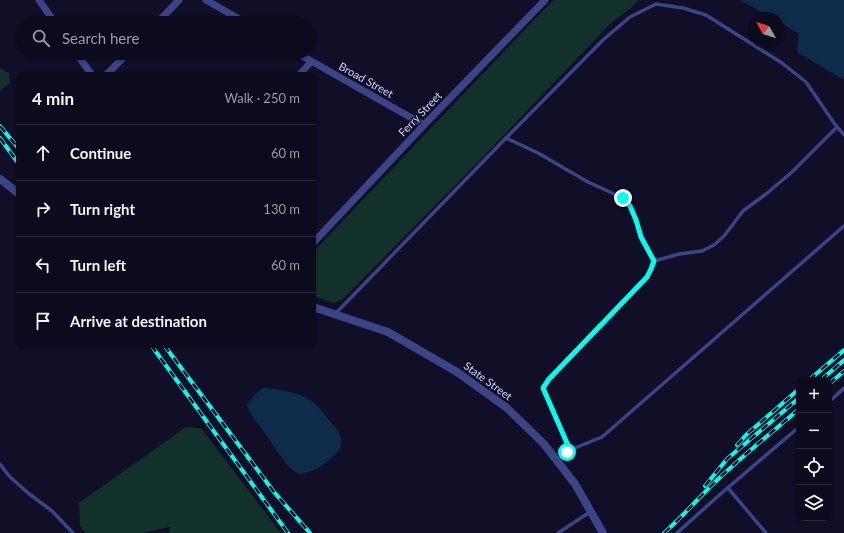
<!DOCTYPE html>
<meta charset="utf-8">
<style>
:root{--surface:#0c0b1d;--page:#1a192a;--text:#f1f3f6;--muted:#9a9ba4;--line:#2c2b3b}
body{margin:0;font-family:Lato,sans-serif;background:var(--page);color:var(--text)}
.controls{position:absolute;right:12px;bottom:12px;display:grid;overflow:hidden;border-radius:8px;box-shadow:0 1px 3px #0004}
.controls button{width:36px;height:36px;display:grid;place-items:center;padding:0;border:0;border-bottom:1px solid var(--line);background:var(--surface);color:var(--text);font:20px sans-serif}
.compass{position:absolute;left:748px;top:12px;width:36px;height:36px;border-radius:50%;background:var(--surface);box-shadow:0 1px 3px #0004;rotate:309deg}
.stop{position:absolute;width:12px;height:12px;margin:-9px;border:3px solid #01ffef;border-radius:50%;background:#fff}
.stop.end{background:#01ffef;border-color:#fff;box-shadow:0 1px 4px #0008}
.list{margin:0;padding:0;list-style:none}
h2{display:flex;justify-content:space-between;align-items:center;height:52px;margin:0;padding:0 16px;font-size:17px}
h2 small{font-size:13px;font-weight:400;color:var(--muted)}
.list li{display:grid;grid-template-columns:26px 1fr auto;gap:12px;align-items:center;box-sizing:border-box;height:56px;padding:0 16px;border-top:1px solid var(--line)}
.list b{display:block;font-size:15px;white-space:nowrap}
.list em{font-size:13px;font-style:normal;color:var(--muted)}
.icon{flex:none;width:22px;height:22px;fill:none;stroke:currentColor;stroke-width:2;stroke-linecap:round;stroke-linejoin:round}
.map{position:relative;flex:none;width:844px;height:533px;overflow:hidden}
.search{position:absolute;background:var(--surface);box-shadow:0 1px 3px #0004;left:16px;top:16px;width:300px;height:44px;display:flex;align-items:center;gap:10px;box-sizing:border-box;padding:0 14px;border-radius:22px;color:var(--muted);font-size:15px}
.panel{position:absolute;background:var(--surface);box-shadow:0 1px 3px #0004;left:16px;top:72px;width:300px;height:276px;border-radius:8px}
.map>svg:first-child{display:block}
</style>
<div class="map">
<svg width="844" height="533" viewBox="0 0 844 533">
<rect width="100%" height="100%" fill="#100f27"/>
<g fill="#12312b">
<polygon points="553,0 639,0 630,9 612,22 482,158 344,298 334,303 313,296 313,252"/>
<polygon points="0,68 9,73 10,83 0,91"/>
<polygon points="186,427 201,428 281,533 169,533 170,527 142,533 86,533 80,526 79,503"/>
</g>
<g fill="#0c2c49">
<polygon points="740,0 844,0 844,80 797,52 799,34 778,21 778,18 772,18"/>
<path d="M263,388C275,388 301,393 312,401C319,407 325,415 330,421C335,427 340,432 341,439C341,442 341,446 340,448C335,458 308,478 297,473C288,468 281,456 275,448C267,436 259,425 250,413L247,405L255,394Z"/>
</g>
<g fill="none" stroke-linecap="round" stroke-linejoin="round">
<g stroke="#3a4486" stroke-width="3.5">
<polyline points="506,138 538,153 588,182 623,198 630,206 636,220 641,237 654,261 651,269 647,277 549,379 543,388 570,450"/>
<polyline points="654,261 679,254 702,251 714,245 724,236 743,211 766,194 792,172 837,127"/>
<polyline points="336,313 506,138 604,39 630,17 656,4 683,8 706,15 782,63 806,82 834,123 844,135"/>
<polyline points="829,402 844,388"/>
<polyline points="557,459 570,450 602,437 844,226"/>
<polyline points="0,464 9,476 28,493 52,511 73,533"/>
<polyline points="728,488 766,533"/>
<polyline points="558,533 590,512"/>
<polyline points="677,533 717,497 799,427"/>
</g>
<g stroke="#3a4486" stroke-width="7">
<polyline points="39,0 55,23"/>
<polyline points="206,0 246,23"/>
<polyline points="157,23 179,0"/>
<polyline points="76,53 92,75"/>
<polyline points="297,53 424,125"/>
<polyline points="106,75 128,53"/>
<polyline points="299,75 311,62"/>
<polyline points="313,243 424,125 545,0"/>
</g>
<g stroke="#3a4486" stroke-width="8">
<polyline points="0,179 19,194"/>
<polyline points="313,307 388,332 457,372 507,408 544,444 575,484 603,533"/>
</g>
<defs>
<g id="rail">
<polyline points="0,126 19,149"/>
<polyline points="0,138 19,164"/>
<polyline points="151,345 288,533"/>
<polyline points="164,345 274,492 310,533"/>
<polyline points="809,380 844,350"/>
<polyline points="821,380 844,360"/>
<polyline points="829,384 844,371"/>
<polyline points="737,445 746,435 799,389"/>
<polyline points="705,486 727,459 799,398"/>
<path d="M664,533C680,519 694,503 709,488C737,460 769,435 799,409"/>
</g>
</defs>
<use href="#rail" stroke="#01ffef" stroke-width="4"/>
<use href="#rail" stroke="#100f27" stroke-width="2.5" stroke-dasharray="8" stroke-linecap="butt"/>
</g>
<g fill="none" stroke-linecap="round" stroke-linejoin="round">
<polyline stroke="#01ffef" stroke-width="5" points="567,452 570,450 543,388 549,379 647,277 651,269 654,261 641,237 636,220 630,206 623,198"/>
</g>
<g text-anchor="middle" stroke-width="3" stroke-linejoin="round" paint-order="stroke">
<g font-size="11" fill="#d5d7ff" stroke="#100f27">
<text transform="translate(366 80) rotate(29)" y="4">Broad Street</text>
<text transform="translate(420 114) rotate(-46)" y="4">Ferry Street</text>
<text transform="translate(488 381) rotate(36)" y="4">State Street</text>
</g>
</g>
</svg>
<div class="controls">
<button>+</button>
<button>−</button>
<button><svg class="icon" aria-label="locate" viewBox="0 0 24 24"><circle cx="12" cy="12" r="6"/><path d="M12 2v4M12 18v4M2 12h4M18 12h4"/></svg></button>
<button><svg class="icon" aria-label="layers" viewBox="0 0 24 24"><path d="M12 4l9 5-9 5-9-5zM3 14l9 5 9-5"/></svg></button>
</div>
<svg class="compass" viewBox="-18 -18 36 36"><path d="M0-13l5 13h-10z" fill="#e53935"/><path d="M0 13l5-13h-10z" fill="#9a9ba4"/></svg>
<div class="stop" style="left:567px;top:452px"></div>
<div class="stop end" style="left:623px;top:198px"></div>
<div class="search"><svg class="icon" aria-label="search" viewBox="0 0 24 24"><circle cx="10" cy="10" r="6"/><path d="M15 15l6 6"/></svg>Search here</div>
<section class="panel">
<h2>4 min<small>Walk · 250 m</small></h2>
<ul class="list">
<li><svg class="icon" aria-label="ahead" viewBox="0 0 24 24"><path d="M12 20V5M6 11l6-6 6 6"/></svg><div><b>Continue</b></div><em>60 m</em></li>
<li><svg class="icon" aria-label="right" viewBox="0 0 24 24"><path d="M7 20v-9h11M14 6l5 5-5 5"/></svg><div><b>Turn right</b></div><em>130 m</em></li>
<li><svg class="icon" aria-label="left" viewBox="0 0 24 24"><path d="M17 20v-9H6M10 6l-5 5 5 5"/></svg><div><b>Turn left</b></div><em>60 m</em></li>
<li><svg class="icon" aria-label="arrive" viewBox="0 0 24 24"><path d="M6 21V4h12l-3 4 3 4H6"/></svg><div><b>Arrive at destination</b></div></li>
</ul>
</section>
</div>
